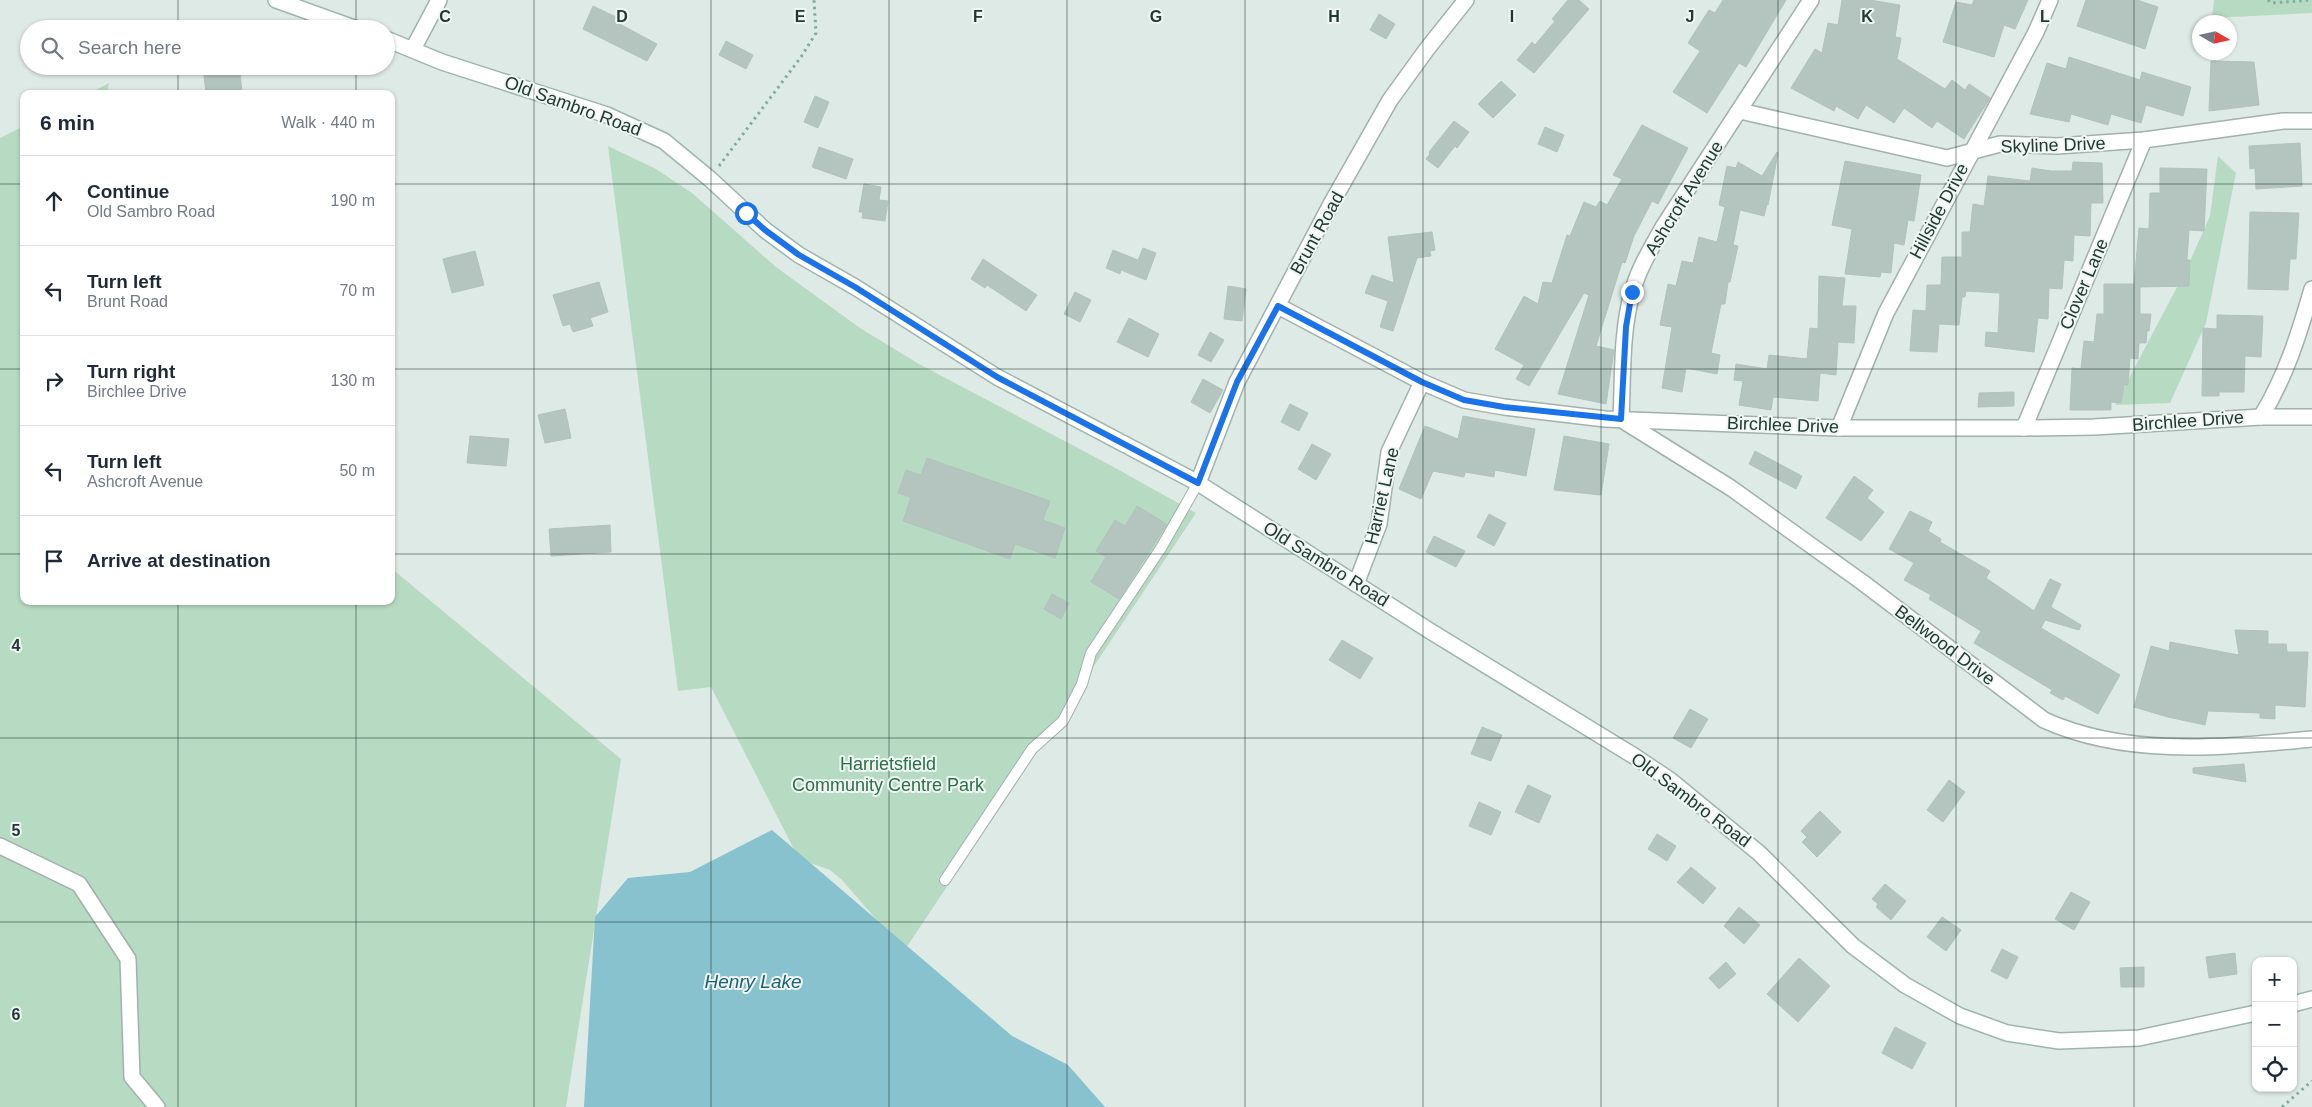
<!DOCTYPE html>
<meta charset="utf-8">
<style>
:root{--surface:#fff;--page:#f6f6f7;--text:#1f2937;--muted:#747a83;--line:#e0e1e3}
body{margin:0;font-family:Helvetica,sans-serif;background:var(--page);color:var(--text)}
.controls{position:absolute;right:15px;bottom:15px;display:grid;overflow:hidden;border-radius:10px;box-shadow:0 1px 4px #0004}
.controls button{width:45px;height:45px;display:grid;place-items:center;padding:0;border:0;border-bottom:1px solid var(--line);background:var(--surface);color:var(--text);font:25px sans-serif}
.compass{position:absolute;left:2192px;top:15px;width:45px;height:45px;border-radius:50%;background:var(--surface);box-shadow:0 1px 4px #0004;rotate:99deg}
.stop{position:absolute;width:15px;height:15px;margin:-11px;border:4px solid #1a73e8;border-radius:50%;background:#fff}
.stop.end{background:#1a73e8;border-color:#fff;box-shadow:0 1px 5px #0008}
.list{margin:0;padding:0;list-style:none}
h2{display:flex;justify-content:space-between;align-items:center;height:65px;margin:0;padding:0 20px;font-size:21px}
h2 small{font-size:16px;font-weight:400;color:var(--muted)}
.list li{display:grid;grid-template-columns:32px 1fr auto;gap:15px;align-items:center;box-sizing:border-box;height:90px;padding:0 20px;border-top:1px solid var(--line)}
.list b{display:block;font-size:19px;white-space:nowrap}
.list p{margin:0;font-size:16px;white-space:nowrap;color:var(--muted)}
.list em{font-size:16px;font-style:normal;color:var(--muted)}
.icon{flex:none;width:28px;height:28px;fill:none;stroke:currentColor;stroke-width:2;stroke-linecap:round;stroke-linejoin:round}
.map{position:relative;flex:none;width:2312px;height:1107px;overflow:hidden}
.search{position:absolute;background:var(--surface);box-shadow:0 1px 4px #0004;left:20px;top:20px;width:375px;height:55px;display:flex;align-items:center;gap:12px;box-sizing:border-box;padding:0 18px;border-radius:28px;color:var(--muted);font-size:19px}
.panel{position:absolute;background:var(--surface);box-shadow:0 1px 4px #0004;left:20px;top:90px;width:375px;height:515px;border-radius:10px}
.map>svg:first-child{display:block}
</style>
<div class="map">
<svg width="2312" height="1107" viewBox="0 0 2312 1107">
<rect width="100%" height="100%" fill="#deeae5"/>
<g fill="#b7dbc2">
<polygon points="2214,0 2312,0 2312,13 2212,18"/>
<polygon points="109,83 107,94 88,94"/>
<polygon points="24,126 24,601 391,601 391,568 621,759 566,1107 0,1107 0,138"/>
<polygon points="608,146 656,169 692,193 776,267 860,328 919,364 1110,465 1196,513 904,951 842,880 830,870 799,859 711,687 678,691"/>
<polygon points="2218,156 2236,173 2206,323 2170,403 2115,405 2187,268 2210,216"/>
</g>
<polygon fill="#87c2ce" points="772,830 1012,1036 1068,1065 1105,1107 584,1107 595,917 628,878 690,872"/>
<g fill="#b4c4be" stroke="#b1c3bc">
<polygon points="1568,0 1579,0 1589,9 1534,73 1517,60 1532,42 1535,45 1555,21 1552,19"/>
<polygon points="1723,0 1786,0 1746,67 1739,63 1707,113 1673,92 1700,51 1688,43 1709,10 1715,13"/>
<polygon points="1842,0 1870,0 1900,5 1895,37 1901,38 1897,59 1945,89 1952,80 1965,90 1969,84 1990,98 1964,139 1937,121 1932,128 1904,108 1894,123 1866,105 1858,119 1836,106 1834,111 1791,88 1815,49 1822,53 1828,23 1838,25"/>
<polygon points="1974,0 2028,0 2015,29 2004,25 1994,57 1943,42 1956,2 1972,5"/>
<polygon points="2086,0 2137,0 2158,7 2145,49 2077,26"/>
<polygon points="593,6 616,17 614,21 657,44 647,61 583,29"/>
<polygon points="1379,14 1395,24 1386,39 1370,30"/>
<polygon points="726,41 753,55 746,69 719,55"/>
<polygon points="2069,57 2140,80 2142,72 2191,87 2183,116 2146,105 2141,123 2111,114 2108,125 2071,114 2069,122 2030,114 2047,63 2066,69"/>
<polygon points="2211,61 2254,62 2259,105 2209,111"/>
<polygon points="240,71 242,94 206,94 204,75"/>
<polygon points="1501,81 1516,95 1493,118 1478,104"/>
<polygon points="815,96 829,102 818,128 804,122"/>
<polygon points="1454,121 1469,132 1457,148 1455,146 1438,168 1426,159 1430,154 1429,152"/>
<polygon points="1642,125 1688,148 1658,204 1652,201 1634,236 1625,263 1622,262 1596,346 1614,350 1606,404 1558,394 1589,295 1584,293 1529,386 1516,379 1524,365 1495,349 1524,296 1538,304 1543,282 1552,283 1567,235 1570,236 1584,202 1596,207 1600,201 1607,205 1622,179 1613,175"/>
<polygon points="1545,127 1564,135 1557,152 1538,144"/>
<polygon points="2300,143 2302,186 2256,189 2255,168 2250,169 2249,146"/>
<polygon points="819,147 853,159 846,179 812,167"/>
<polygon points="1777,152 1778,153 1768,205 1767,204 1764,216 1740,210 1733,245 1738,246 1730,282 1728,282 1725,304 1721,304 1711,353 1720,355 1717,374 1686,368 1682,392 1662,388 1672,327 1660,325 1668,284 1676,286 1682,261 1693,263 1699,237 1717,242 1725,207 1719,205 1727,166 1736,168 1738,162 1762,176"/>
<polygon points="1845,161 1921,175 1914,221 1908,220 1904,245 1894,243 1891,273 1881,272 1880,277 1845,274 1852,229 1832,225"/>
<polygon points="2073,162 2102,163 2103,203 2091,203 2090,236 2074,235 2073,261 2064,260 2062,289 2049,288 2048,319 2038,318 2034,352 1985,346 1986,332 1998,333 2000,293 1966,291 1965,297 1962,297 1959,325 1939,324 1937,352 1910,351 1913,310 1926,311 1927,285 1941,285 1942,257 1962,257 1962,232 1970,232 1973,204 1984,206 1988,176 2030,181 2032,168 2051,171 2072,171"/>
<polygon points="2160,168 2207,169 2204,231 2189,230 2187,260 2190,260 2189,286 2140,287 2140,314 2151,314 2149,331 2147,331 2146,343 2139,343 2138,359 2130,358 2128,385 2124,385 2121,403 2111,402 2111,410 2070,410 2072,368 2081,369 2084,341 2094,342 2097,314 2104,314 2104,284 2134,284 2139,228 2149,229 2150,193 2160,193"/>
<polygon points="864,184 881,187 879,200 888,201 885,221 862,218 863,212 859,212"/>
<polygon points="2250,212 2299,213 2296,259 2290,259 2288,290 2248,289"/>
<polygon points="1432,232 1435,250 1430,251 1431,256 1417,258 1393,331 1380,327 1388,301 1365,293 1372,275 1394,283 1388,237"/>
<polygon points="1143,248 1156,253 1146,280 1121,270 1120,274 1106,268 1113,250 1138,260"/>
<polygon points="475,251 484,285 452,293 443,259"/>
<polygon points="983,259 1037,295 1026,311 987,285 985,288 971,279"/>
<polygon points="1819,276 1845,278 1842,306 1856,306 1854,343 1838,342 1836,375 1820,373 1818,401 1773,397 1771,410 1739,405 1743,381 1734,380 1736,364 1767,369 1769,355 1807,359 1810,328 1818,329"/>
<polygon points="599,282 608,312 590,318 593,326 573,332 570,324 563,326 553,295"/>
<polygon points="1228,286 1246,289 1242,321 1224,319"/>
<polygon points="1075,292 1091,300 1080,322 1064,314"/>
<polygon points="2217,315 2263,316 2261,357 2245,356 2244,392 2219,392 2219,396 2202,396 2203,328 2217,329"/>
<polygon points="1129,318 1159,334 1148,357 1117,342"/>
<polygon points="1210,332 1224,340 1211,362 1198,355"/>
<polygon points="1203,379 1223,390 1210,413 1191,402"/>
<polygon points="2014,392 2014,406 1978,407 1979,393"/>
<polygon points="1290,404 1308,413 1299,431 1281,422"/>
<polygon points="565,409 571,438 545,443 538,415"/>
<polygon points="1463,416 1535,429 1526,476 1495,470 1494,477 1465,472 1464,477 1433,471 1421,499 1399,489 1425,426 1458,439"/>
<polygon points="470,436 509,439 506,466 467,463"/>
<polygon points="1564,436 1609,444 1601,495 1554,490"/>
<polygon points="1312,444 1331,454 1316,480 1298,469"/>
<polygon points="1755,451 1802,476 1796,489 1749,464"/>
<polygon points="927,458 1050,501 1043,520 1065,528 1055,558 1015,544 1010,559 903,521 911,497 898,493 906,470 921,475"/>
<polygon points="1854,476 1873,490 1867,498 1884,512 1861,541 1826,518"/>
<polygon points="1137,506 1167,524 1119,599 1091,582 1106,557 1096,551 1115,520 1125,526"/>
<polygon points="1910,511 1932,522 1928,531 1941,539 1940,542 1990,571 1986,578 2034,611 2050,579 2061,584 2051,607 2081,625 2079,630 2045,620 2041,628 2120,675 2098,714 2065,696 2063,700 2050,693 2052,690 1974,643 1981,631 1929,599 1931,595 1904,580 1914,563 1889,549"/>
<polygon points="1489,514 1506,523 1494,546 1477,537"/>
<polygon points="610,525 611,552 551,556 549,529"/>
<polygon points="1434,536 1465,551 1456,567 1426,552"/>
<polygon points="1052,594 1069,603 1061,619 1044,609"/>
<polygon points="2235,630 2268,631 2268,644 2286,644 2287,652 2308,652 2305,707 2275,705 2275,719 2260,718 2260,713 2208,711 2205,725 2168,717 2134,707 2151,646 2169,651 2170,642 2239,655"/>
<polygon points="1342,640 1373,658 1360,679 1329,660"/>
<polygon points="1690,709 1708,719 1691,748 1673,738"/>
<polygon points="1482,727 1502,735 1491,761 1471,754"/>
<polygon points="2244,764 2246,782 2193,773 2193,768"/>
<polygon points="1949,780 1965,792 1943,822 1927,810"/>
<polygon points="1528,785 1551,796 1539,823 1515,812"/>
<polygon points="1479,802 1501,812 1491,835 1469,826"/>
<polygon points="1820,811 1841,832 1817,857 1802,842 1807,837 1801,831"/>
<polygon points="1657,834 1676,846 1667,861 1648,849"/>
<polygon points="1691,867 1716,888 1703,904 1677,882"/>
<polygon points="1885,884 1906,901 1891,920 1876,907 1878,904 1872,899"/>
<polygon points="2071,892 2090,902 2074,930 2055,919"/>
<polygon points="1739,907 1760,925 1744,944 1724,926"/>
<polygon points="1942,917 1961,930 1946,951 1927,937"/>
<polygon points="2002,949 2018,957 2007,979 1991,971"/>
<polygon points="2235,953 2237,974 2209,978 2206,957"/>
<polygon points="1799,958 1830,986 1798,1022 1767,994"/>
<polygon points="1726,962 1736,974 1719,989 1709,978"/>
<polygon points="2144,967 2144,987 2121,987 2120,968"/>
<polygon points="1895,1027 1926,1043 1912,1069 1882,1053"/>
</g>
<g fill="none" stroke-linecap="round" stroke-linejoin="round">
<defs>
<polyline id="lane" points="945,880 1032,749 1063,721 1082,684 1091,653 1161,548 1198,483"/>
<g id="street">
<polyline points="413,49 439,0"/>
<polyline points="1740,111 1947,158 2000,144 2057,146 2144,140 2283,121 2312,121"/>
<polyline points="1278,306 1422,382 1464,400 1504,407 1605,419 1839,428 2024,428 2094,427 2261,417 2312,417"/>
<path d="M2261,417C2286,376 2299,334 2312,289"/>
<path d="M1621,419C1623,378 1621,333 1632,293C1638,269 1652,247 1663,227L1811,0"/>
<path d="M1622,420L1731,488L1862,582L2044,720C2128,758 2223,747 2312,739"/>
<polyline points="1839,428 1886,313 2036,32 2050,0"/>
<polyline points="2024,428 2144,140"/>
<polyline points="1198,483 1237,382 1331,204 1390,100 1427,49 1466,0"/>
<polyline points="1356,584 1379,524 1389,452 1422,382"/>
<polyline points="0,846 79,884 128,959 132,1077 157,1107"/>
</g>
<g id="secondary">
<polyline points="276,0 357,29"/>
<polyline points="386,39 442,62 607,115 664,141 710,179 765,230 799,255 855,287 997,377 1198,483 1430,631 1634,756 1670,780 1759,853 1853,946 1905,985 1960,1016 2007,1033 2059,1041 2139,1038 2256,1013"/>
<polyline points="2293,1004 2312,999"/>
</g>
</defs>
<use href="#lane" stroke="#a1b1ac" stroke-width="12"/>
<use href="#street" stroke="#a1b1ac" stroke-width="18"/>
<use href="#secondary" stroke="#9eb5ad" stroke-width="18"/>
<g stroke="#7fada0" stroke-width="3" stroke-dasharray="2.5 4" stroke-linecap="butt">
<polyline points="2268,0 2271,3 2312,0"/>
<polyline points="719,166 801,57 816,33 814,0"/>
<polyline points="2282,1107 2312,1081"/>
</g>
<use href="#lane" stroke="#fff" stroke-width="10"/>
<use href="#street" stroke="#fff" stroke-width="15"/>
<use href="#secondary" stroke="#fff" stroke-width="15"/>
</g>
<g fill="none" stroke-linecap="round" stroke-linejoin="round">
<polyline stroke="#1a73e8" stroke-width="6" points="746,213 765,230 799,255 855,287 997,377 1198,483 1237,382 1278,306 1422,382 1464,400 1504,407 1621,419 1626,327 1632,292"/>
</g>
<path fill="none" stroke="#203933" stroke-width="1" stroke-opacity="0.55" d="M178,0V29M356,0V29M534,0V1107M711,0V1107M889,0V1107M1067,0V1107M1245,0V1107M1423,0V1107M1601,0V1107M1778,0V1107M1956,0V1107M2134,0V1107M178,66V94M356,66V94M0,184H24M391,184H2312M0,369H24M391,369H2312M0,554H24M391,554H2312M178,601V1107M356,601V1107M0,738H2312M0,922H2312"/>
<g text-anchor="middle" stroke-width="4" stroke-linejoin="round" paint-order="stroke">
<g font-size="18" fill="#203933" stroke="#eff6f3">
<text transform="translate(573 106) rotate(20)" y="6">Old Sambro Road</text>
<text transform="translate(2053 145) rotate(-2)" y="6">Skyline Drive</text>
<text transform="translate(1684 198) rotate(-58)" y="6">Ashcroft Avenue</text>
<text transform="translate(1939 211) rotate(-62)" y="6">Hillside Drive</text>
<text transform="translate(1317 233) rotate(-61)" y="6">Brunt Road</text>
<text transform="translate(2084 284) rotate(-67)" y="6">Clover Lane</text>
<text transform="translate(2188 421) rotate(-4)" y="6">Birchlee Drive</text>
<text transform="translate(1783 425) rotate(2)" y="6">Birchlee Drive</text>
<text transform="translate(1382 496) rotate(-77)" y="6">Harriet Lane</text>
<text transform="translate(1326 564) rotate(32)" y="6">Old Sambro Road</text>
<text transform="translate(1945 645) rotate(37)" y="6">Bellwood Drive</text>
<text transform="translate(1691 800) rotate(37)" y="6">Old Sambro Road</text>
</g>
<g font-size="18" fill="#2b6f47" stroke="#eff6f3">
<text x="888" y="770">Harrietsfield<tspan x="888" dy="21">Community Centre Park</tspan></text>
</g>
<g font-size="19" font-style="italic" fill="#1c6273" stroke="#eff6f3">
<text x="753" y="988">Henry Lake</text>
</g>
</g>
<g font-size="16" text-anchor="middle" font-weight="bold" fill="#203933" stroke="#eff6f3" stroke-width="4" stroke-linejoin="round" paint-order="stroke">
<text x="445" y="22">C</text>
<text x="622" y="22">D</text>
<text x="800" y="22">E</text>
<text x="978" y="22">F</text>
<text x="1156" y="22">G</text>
<text x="1334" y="22">H</text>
<text x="1512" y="22">I</text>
<text x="1690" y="22">J</text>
<text x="1867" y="22">K</text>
<text x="2045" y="22">L</text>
<text x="16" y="651">4</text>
<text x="16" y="836">5</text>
<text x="16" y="1020">6</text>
</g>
</svg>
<div class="controls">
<button>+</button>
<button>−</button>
<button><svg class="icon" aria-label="locate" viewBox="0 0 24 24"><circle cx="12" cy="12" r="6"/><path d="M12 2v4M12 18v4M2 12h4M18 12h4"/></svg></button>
</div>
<svg class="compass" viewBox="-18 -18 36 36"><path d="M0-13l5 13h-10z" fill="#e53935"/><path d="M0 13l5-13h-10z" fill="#747a83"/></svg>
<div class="stop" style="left:746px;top:213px"></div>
<div class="stop end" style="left:1632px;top:292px"></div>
<div class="search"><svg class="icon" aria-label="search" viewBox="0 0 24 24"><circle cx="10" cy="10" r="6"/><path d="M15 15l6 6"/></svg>Search here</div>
<section class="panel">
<h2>6 min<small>Walk · 440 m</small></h2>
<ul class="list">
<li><svg class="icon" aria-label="ahead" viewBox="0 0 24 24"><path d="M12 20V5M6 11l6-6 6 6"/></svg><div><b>Continue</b><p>Old Sambro Road</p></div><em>190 m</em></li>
<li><svg class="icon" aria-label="left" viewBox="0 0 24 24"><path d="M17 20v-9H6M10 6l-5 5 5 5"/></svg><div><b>Turn left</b><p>Brunt Road</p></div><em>70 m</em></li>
<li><svg class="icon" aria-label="right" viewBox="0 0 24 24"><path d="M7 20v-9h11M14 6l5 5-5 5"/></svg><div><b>Turn right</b><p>Birchlee Drive</p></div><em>130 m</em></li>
<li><svg class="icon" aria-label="left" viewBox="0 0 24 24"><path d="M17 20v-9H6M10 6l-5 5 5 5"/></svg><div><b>Turn left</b><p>Ashcroft Avenue</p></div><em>50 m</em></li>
<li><svg class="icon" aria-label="arrive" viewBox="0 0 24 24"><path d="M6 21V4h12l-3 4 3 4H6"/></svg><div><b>Arrive at destination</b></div></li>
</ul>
</section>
</div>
